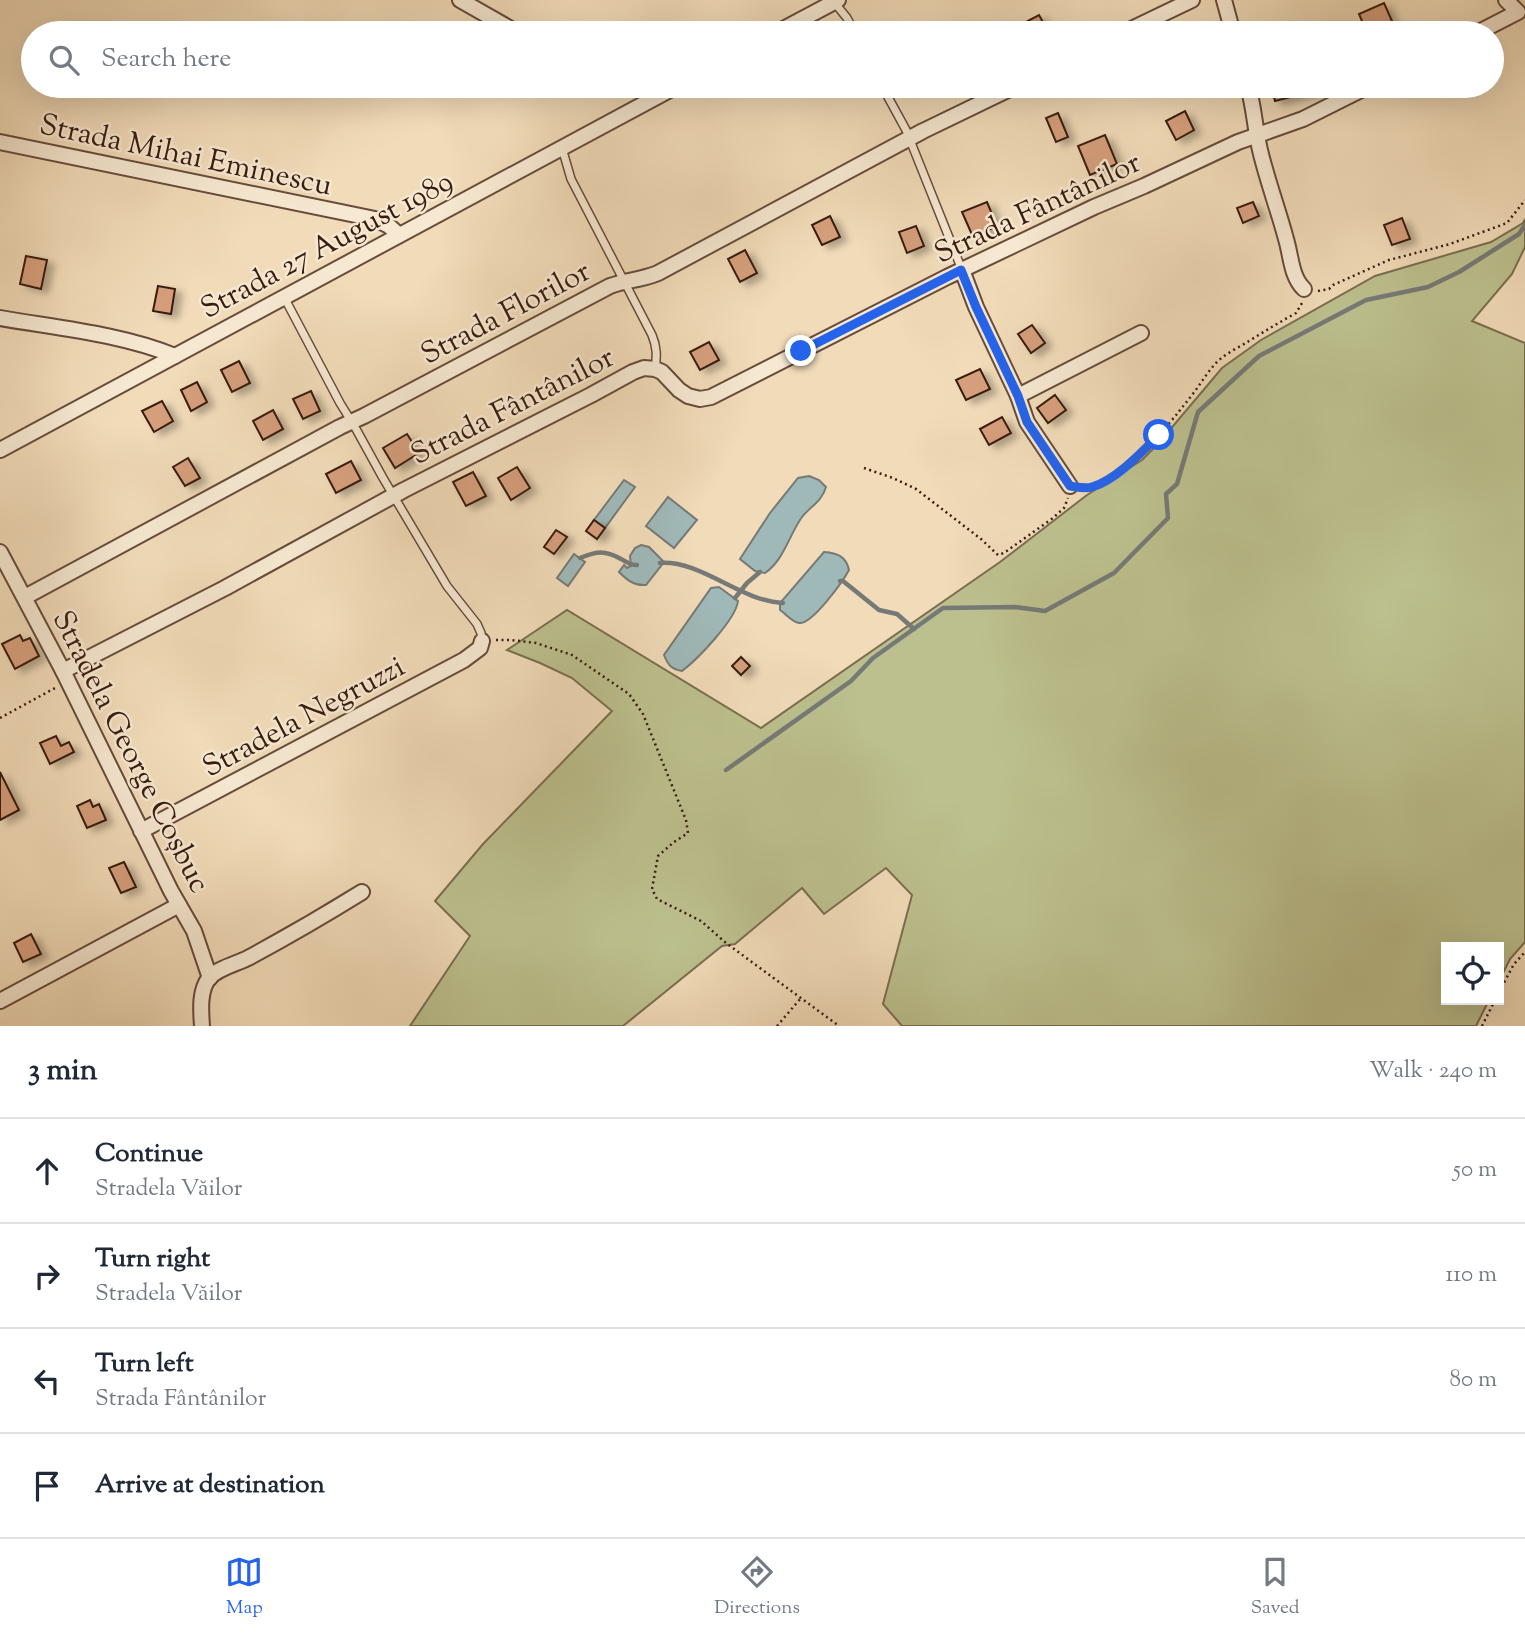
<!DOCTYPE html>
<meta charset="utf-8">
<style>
:root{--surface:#fff;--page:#f2f2f3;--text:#1f2937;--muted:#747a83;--line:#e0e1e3;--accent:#2563eb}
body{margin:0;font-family:"Sorts Mill Goudy",serif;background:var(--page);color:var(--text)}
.controls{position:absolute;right:21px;bottom:21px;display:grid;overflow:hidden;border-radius:0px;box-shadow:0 7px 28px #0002}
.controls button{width:63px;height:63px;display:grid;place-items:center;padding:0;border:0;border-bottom:2px solid var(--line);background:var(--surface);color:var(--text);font:35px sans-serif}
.stop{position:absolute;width:21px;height:21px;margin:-16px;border:5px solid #2563eb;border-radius:50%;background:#fff}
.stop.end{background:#2563eb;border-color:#fff;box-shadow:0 2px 7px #0008}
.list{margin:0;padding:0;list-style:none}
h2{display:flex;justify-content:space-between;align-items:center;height:91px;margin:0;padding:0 28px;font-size:30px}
h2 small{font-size:23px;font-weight:400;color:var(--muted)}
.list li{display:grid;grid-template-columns:46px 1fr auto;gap:21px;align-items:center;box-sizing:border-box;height:105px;padding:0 28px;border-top:2px solid var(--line)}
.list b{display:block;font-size:26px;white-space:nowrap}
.list p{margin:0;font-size:23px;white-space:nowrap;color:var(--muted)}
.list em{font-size:23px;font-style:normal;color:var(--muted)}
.icon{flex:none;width:38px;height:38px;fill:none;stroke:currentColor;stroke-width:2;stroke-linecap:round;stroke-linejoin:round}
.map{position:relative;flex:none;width:1525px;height:1026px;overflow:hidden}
.search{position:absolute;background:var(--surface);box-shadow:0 7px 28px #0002;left:21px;right:21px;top:21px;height:77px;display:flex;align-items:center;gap:18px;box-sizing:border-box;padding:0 24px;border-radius:38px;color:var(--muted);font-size:26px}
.sheet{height:511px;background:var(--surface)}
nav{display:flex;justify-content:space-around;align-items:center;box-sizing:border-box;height:98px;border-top:2px solid var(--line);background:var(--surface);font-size:19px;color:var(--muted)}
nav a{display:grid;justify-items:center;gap:4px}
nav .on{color:var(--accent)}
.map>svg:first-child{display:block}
</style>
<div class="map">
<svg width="1525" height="1026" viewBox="0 0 1525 1026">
<defs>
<filter id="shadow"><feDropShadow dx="7" dy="4" stdDeviation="3.5" flood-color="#0004"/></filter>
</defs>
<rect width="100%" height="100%" fill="#f1dbb8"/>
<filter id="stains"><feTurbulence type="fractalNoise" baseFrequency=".00286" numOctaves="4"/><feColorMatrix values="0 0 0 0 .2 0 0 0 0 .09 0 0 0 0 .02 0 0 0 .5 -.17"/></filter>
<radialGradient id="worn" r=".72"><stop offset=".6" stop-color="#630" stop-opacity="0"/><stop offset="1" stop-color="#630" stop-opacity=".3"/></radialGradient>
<polygon fill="#bcc08e" stroke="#7a6e50" stroke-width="2" points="1525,219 1525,247 1512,274 1472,321 1525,343 1525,942 1510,959 1499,981 1499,947 1446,947 1446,1000 1489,1000 1476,1026 902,1026 883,1004 912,895 886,868 824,914 802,888 735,944 722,946 623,1026 410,1026 470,936 435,901 483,844 612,711 572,678 540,663 507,650 567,610 761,728 1000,562 1087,495 1142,460 1157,445 1222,368 1261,340 1375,276 1491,242 1523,223"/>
<g fill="#9fb9b9" stroke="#767a76" stroke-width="2">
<path d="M809,476L819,480L826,487C822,501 811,506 802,517C789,535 784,560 765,573L755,571L740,559L770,513L798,478Z"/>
<polygon points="624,480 635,487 605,528 594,520"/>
<polygon points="668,497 697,520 674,548 646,526"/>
<path d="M641,545L649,547L664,562L646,585C634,586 627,580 619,572L624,565L627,568L631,566L630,556L635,548Z"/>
<path d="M824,552C837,553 846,556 849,570C843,581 812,625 799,623C792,622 785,613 780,610V603Z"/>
<polygon points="574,554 585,562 568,586 557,578"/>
<path d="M719,587L738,601C736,619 698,659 682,671C671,669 668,665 664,655L711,588Z"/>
</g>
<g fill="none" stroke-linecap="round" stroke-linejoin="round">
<g stroke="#767a76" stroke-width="4.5">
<path d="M580,558C597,551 605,550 621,559C628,562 629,566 637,565"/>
<path d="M660,563C701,560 740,601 783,603"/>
<polyline points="840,581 843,581 879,610 897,614 914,629"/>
<polyline points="735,598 747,583 760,572"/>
<polyline points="726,770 851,681 873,658 943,608 1015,607 1045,611 1114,573 1168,518 1166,494 1177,484 1198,412 1259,356 1366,300 1428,287 1459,272 1519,234 1525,225"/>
</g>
</g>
<g fill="#d69f7b" stroke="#391c11" stroke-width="2" filter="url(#shadow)">
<polygon points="1384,3 1395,28 1382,33 1367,33 1359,14"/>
<polygon points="1039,15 1049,33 1005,33"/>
<polygon points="1271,86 1317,86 1318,90 1275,101"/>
<polygon points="1185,111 1194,130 1176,140 1166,121"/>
<polygon points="1058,113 1068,137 1056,142 1046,118"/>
<polygon points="1105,135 1117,164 1090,175 1078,146"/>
<polygon points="987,202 997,226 973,237 962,212"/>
<polygon points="1253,202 1259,216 1243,223 1237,208"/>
<polygon points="830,216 840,237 822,245 812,225"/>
<polygon points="1402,218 1410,239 1392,245 1384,225"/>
<polygon points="916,226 924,246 907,253 899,232"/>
<polygon points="745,250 757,273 740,282 728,259"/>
<polygon points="26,256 47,260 41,289 20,284"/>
<polygon points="158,286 175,289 171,314 153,311"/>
<polygon points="1032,325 1045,343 1031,353 1018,334"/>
<polygon points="709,342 719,360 700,370 690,352"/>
<polygon points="239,361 250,383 232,392 221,370"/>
<polygon points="980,369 990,389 966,400 956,380"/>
<polygon points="197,382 207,402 191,411 181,390"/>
<polygon points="311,391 320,411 303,419 293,399"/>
<polygon points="1055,395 1066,410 1048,423 1037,408"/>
<polygon points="162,401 173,421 154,432 142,411"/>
<polygon points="273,410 283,429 263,440 253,421"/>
<polygon points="1002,417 1011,433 989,445 980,429"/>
<polygon points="407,434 419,453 395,468 383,448"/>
<polygon points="188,458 200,478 185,486 173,467"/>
<polygon points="351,461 361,480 336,493 326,474"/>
<polygon points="517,467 530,488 511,500 498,478"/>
<polygon points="473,472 486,496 466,506 453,482"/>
<polygon points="594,520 605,528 597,539 586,531"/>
<polygon points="556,530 567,537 554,554 544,547"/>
<polygon points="20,635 23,641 30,638 39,656 15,669 2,644"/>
<polygon points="741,657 750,666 741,675 732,666"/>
<polygon points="56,736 61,746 69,742 74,752 50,764 40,743"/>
<polygon points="0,772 19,810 0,820"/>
<polygon points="90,800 93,807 99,804 106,820 87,828 77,806"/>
<polygon points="124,862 136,887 121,893 109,868"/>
<polygon points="31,934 41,954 23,962 14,943"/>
</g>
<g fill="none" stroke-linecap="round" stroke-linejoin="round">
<defs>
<g id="lane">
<polyline points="834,2 847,18 855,33"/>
<polyline points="882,86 906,130 962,270"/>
<path d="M562,148L571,179L652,335C657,347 657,356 655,369"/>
<polyline points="284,297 340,403 356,429 383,478 447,586 477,624 481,633 482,641"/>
</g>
<g id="street">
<polyline points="460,0 518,33"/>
<polyline points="1224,0 1233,33"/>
<polyline points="776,33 838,0"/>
<polyline points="1123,33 1192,0"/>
<polyline points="1477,33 1518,12 1506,0"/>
<polyline points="647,86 658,96"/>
<path d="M1248,86C1254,107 1255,129 1260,150C1267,180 1278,209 1286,239C1291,255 1291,277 1304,289"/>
<polyline points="0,142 375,219 389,226 399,235"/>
<polyline points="962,270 976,307 1018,396 1027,422 1070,486"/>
<path d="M0,318C57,328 122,334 175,356"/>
<polyline points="1018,396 1141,333"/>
<polyline points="0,450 677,86"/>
<polyline points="0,552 63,671 171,891 194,931 210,978"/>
<path d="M25,597L340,427L364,416L610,286C626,280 642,280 658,273L923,131L1016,86"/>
<polyline points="63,671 225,588 404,490 591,395 633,372 644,368 655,369 662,372 679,390 688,396 700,399 711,397 947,277 1094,207 1144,186 1238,142 1303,119 1369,86"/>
<polyline points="141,831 464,660 480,648 482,641"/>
<polyline points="0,1001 179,905"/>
<path d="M202,1026C201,1011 199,991 209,978C218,968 236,964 248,958C287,937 325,915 362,892"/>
</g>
</defs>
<use href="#lane" stroke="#674c3b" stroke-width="10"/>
<use href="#street" stroke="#674c3b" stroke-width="18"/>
<g stroke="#391c11" stroke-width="2.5" stroke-dasharray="2 3.5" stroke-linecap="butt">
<polyline points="1318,291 1329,289 1333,285 1389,260 1450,244 1507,223 1525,200"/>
<polyline points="864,468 893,478 916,489 981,539 998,555 1004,553 1053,518 1064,508 1068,498"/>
<path d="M1082,488C1116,489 1168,426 1188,400C1199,387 1206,373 1218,361C1227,353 1239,347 1249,341C1265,331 1280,322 1296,313L1302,303"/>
<polyline points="496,640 511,640 536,643 572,655 629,694 643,714 686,820 688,833 674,842 658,856 652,889 657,899 701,921 726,943 839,1026"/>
<polyline points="0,718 55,688"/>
<polyline points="1499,992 1514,964 1525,952"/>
<polyline points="777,1026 801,998"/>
<polyline points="1482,1026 1495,1000"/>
</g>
<use href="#lane" stroke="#f6e8d1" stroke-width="7"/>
<use href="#street" stroke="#f6e8d1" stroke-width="14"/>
</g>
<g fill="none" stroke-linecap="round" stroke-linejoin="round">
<path stroke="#2563eb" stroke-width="9" d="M801,351L961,270L976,307L1018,396L1027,422L1070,486C1077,487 1085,489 1092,487C1116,480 1142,452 1159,435"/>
</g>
<g text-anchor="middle" stroke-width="5" stroke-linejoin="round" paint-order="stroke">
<g font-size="30" fill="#391c11" stroke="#f6e8d1">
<text transform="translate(186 154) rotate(12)" y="10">Strada Mihai Eminescu</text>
<text transform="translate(1037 207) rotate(-25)" y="10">Strada Fântânilor</text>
<text transform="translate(326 244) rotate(-28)" y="10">Strada 27 August 1989</text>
<text transform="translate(505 312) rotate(-28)" y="10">Strada Florilor</text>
<text transform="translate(512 405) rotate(-27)" y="10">Strada Fântânilor</text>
<text transform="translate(303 716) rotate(-28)" y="10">Stradela Negruzzi</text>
<text transform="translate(132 751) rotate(63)" y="10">Stradela George Coșbuc</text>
</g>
</g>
<rect width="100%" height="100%" filter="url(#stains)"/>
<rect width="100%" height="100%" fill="url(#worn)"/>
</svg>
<div class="controls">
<button><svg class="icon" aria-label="locate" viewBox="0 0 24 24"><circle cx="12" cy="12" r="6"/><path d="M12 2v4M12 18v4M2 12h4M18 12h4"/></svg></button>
</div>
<div class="stop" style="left:1159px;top:435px"></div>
<div class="stop end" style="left:801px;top:351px"></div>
<div class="search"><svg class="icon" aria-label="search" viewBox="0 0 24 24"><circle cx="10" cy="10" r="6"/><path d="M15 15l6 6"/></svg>Search here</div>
</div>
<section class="sheet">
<h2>3 min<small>Walk · 240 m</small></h2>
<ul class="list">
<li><svg class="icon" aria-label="ahead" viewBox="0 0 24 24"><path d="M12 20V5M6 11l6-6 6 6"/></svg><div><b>Continue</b><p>Stradela Văilor</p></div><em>50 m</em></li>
<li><svg class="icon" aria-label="right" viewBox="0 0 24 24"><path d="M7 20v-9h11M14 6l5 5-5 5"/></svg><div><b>Turn right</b><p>Stradela Văilor</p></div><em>110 m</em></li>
<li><svg class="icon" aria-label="left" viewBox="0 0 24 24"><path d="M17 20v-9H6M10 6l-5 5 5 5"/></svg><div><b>Turn left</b><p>Strada Fântânilor</p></div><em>80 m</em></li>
<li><svg class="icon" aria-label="arrive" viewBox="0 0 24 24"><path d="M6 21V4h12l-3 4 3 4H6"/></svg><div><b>Arrive at destination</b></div></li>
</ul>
</section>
<nav>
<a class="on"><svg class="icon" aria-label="map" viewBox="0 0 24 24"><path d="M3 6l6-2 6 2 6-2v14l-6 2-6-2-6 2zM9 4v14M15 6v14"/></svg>Map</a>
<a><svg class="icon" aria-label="directions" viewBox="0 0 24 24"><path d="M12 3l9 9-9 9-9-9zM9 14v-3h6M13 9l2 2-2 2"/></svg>Directions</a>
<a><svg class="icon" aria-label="saved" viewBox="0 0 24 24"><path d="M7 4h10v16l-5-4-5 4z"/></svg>Saved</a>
</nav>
